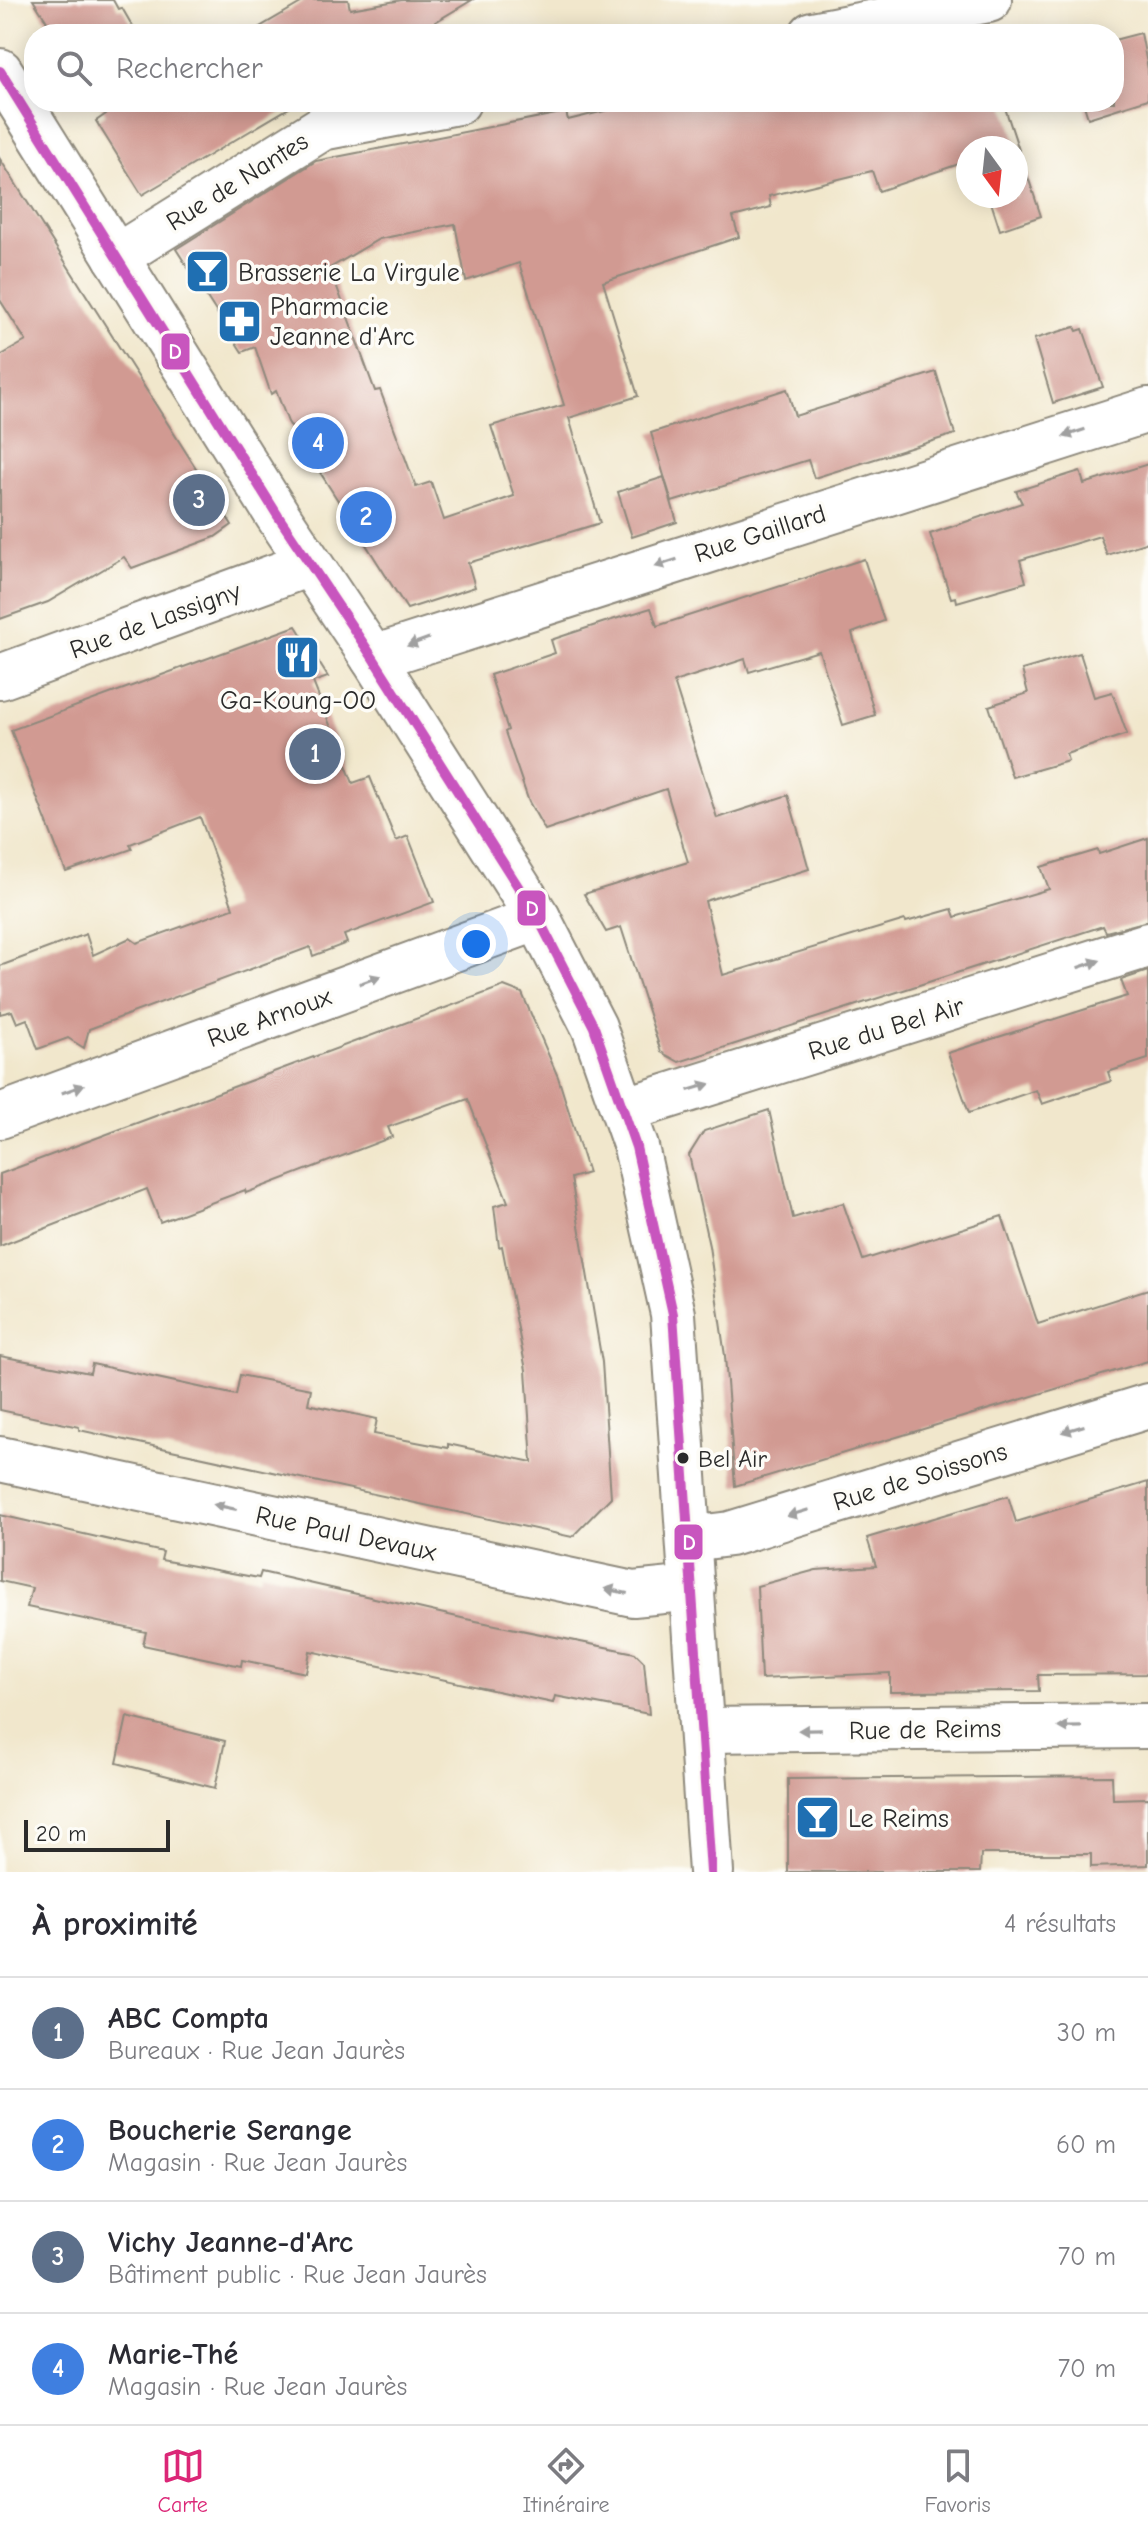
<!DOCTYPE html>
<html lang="fr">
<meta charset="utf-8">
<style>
:root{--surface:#fff;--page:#f2f2f3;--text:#2b2b33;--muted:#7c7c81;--line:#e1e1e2;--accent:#db2777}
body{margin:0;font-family:"Comic Neue",sans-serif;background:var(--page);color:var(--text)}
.compass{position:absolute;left:956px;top:136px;width:72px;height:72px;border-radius:50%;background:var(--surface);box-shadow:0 4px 20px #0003;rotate:165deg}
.scale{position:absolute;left:24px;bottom:20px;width:146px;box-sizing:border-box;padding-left:8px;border:4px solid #2b2b2b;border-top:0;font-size:22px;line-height:28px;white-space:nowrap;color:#2b2b2b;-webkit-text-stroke:6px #fdfcf7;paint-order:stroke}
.you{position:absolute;left:476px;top:944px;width:28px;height:28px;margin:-20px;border:6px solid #fff;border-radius:50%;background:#1a73e8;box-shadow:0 0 0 12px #1a73e833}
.badge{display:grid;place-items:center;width:52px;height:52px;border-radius:50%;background:var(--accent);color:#fff;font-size:26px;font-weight:700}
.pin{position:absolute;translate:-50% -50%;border:4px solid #fff;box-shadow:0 2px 8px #0006}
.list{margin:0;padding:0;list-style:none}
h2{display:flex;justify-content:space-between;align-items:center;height:104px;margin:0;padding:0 32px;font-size:34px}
h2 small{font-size:26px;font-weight:400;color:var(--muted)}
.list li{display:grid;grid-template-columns:52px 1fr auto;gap:24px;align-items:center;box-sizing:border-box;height:112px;padding:0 32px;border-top:2px solid var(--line)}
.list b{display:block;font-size:30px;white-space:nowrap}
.list p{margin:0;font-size:26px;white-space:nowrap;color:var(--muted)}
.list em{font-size:26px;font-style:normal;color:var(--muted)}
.icon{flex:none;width:44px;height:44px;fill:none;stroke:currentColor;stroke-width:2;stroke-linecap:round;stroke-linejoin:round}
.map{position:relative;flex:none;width:1148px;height:1872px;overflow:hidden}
.search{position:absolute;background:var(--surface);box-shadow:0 4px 20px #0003;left:24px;right:24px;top:24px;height:88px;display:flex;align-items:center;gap:20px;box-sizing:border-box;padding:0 28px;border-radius:32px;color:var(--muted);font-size:30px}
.sheet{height:552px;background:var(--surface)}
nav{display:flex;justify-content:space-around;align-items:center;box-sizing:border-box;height:112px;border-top:2px solid var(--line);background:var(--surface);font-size:22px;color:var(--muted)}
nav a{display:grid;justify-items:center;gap:4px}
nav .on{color:var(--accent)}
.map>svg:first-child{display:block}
</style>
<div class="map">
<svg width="1148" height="1872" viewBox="0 0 1148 1872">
<rect width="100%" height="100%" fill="#fdfcf7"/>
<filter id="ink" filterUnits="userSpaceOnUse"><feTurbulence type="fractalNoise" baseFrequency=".0125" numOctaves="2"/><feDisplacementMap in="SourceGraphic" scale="16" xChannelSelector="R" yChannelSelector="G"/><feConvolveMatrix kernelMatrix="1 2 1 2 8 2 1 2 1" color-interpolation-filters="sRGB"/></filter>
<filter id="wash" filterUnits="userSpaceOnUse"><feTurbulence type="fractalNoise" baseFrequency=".006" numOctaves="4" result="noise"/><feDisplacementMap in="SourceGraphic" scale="32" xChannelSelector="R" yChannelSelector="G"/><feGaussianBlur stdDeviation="1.8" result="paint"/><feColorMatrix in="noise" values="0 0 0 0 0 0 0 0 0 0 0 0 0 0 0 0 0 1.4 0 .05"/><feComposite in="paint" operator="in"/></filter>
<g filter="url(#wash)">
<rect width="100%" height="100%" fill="#f1e7cc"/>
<g id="blocks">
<g fill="#d19a92" fill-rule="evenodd">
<polygon points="33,0 113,0 118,9 122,8 137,34 55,34"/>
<polygon points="306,0 348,0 350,9 402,0 472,0 415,34 248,34"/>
<polygon points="1141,33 1148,69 1148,99 1088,118 1083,102 1114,102 1114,40"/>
<polygon points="98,102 299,102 142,195 96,121 106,114"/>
<path d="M641,102H1003L1041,216L1000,230L989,196H1016V148H968V161L879,191L872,171L769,196L771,207L733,217L739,237L603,282L638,396L569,418L600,523L468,563L475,587L407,609L288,422L276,391L271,394L255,347L242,352L176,249L316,161L566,112L568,120ZM455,224L466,281L519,263L564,405L491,426L514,496L444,520L431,482L416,487L380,390L375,391L330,268L379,239Z"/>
<polygon points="0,159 232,525 215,537 132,568 124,557 48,602 0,619 0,356 26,341 0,300"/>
<polygon points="1075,327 1077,331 1083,329 1103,387 1053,403 1034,339"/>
<polygon points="936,372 955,434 814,478 808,460 672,502 651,433 787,389 795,416"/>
<polygon points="1148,464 1148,542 1107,555 1100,536 1020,560 1026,582 957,602 956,597 951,598 930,534 1022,503 1016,491 1080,471 1084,484"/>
<polygon points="664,477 677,522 632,537 618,492"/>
<polygon points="864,559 884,621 852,633 875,715 843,725 819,651 749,672 745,659 674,682 717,818 788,795 809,869 705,901 723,975 905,920 906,922 952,909 955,917 1049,889 1041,867 1098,850 1099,854 1148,838 1148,921 1106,932 1103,926 679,1062 661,1052 621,927 606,932 584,894 688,862 666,789 545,830 529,802 505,732 508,730 490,675 555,653 551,640 602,623 651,608 657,626"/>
<polygon points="296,626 328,677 313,682 353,783 370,777 396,841 408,836 434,902 344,935 347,943 313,956 310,947 89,1029 84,1048 68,1038 38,1049 27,1019 17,1023 12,1011 0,1014 0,966 86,934 93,955 130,938 137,943 233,908 200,817 130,844 132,849 66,872 11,730"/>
<polygon points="1080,653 1094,697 1112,692 1127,734 1066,754 1068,761 1012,777 989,706 1028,693 1022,670"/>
<polygon points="1148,971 1148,1059 1108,1072 1111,1081 1042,1104 1036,1090 969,1113 948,1053 1127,996 1121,980"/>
<polygon points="504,986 522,993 558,1077 588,1173 571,1178 602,1362 611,1497 572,1537 79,1430 79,1427 0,1410 0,1356 90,1373 92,1364 236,1395 240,1375 311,1389 308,1404 377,1419 374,1434 448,1448 448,1444 532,1462 526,1370 502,1246 499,1247 494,1206 508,1202 468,1099 388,1127 392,1137 246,1193 245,1190 160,1222 147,1189 0,1246 0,1174"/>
<polygon points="769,1110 793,1218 843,1203 863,1260 1002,1216 1038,1324 1148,1289 1148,1361 735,1486 725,1356 709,1246 689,1155 704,1131"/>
<polygon points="1148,1482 1148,1674 1038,1675 1039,1691 890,1692 890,1673 761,1679 757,1586 816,1570 876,1566 867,1538 1008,1496 1016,1522"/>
<polygon points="0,1515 163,1552 161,1560 259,1578 261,1572 466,1619 635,1653 644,1662 649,1714 555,1696 553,1703 310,1651 306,1673 242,1660 241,1666 143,1645 146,1632 27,1607 32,1588 0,1581"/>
<polygon points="127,1717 225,1741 215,1788 117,1763"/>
<polygon points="1112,1776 1113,1799 1148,1798 1148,1865 1091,1867 1091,1854 981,1854 980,1872 788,1872 788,1779"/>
</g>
</g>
</g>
<g filter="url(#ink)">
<use href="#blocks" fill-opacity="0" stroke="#8e897c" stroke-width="2"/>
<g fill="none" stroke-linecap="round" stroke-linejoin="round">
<defs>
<g id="minor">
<polyline points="812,34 989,0"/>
<polyline points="116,257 322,128 458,102"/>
<polyline points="373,658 1148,410"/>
<polyline points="0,677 309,564"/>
<polyline points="624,1110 1148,945"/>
<polyline points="0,1116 538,918"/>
<polyline points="0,1459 633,1594 693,1588"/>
<polyline points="690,1539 730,1534 1148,1406"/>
<polyline points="702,1730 1148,1726"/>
</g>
<polyline id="tertiary" points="0,71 278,516 373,658 538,918 594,1027 636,1147 673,1314 711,1872"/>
</defs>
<use href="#minor" stroke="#8e897c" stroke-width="48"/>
<use href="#tertiary" stroke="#8e897c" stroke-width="48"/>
<use href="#minor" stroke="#fff" stroke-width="44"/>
<use href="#tertiary" stroke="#fff" stroke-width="44"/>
<defs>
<polyline id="bus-1" points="0,71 278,516 373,658 538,918 594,1027 636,1147 673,1314 711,1872"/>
</defs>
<use href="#bus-1" stroke="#fdfcf7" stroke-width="16"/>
<use href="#bus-1" stroke="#c855be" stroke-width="10"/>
</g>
<defs><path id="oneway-solid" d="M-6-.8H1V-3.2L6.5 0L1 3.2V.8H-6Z" transform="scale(2)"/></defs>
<g fill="#a0a0a0">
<use href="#oneway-solid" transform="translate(1074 433) rotate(162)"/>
<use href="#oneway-solid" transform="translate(666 563) rotate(162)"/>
<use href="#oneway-solid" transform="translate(418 642) rotate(160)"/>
<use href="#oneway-solid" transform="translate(1089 964) rotate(-18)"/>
<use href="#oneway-solid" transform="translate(370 980) rotate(-20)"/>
<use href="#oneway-solid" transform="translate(699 1087) rotate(-17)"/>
<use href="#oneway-solid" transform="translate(73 1089) rotate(-20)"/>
<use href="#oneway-solid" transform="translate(1073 1429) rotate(163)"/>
<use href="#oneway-solid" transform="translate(225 1507) rotate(-168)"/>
<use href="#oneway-solid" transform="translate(798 1513) rotate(163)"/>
<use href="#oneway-solid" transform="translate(616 1591) rotate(-168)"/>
<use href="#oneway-solid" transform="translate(1070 1727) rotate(179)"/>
<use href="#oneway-solid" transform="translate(810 1730) rotate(179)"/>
</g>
</g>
<defs>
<symbol id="bar-square" viewBox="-11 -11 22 22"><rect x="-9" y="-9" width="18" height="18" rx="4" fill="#1f6fb2" stroke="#fdfcf7"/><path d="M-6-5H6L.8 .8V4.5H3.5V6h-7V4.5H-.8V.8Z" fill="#fff"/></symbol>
<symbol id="pharmacy-square" viewBox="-11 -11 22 22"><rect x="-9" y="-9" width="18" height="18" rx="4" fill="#1f6fb2" stroke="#fdfcf7"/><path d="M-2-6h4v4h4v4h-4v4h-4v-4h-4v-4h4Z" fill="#fff"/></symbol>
<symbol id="restaurant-square" viewBox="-11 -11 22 22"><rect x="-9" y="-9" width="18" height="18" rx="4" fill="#1f6fb2" stroke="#fdfcf7"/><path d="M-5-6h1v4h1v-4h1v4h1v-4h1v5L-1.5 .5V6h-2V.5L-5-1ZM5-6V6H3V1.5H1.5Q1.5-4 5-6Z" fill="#fff"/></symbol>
</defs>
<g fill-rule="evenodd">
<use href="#bar-square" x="182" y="246" width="51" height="51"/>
<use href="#pharmacy-square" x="214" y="296" width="51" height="51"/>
<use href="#restaurant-square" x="272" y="632" width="51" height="51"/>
<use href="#bar-square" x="792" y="1792" width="51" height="51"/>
</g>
<circle fill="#2b2b2b" stroke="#fdfcf7" stroke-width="3" cx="683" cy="1458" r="7"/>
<g text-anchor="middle" stroke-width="7" stroke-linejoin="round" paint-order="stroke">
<g font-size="24" fill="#2b2b2b" stroke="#fdfcf7" text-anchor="start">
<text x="698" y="1467">Bel Air</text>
</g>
<g font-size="26" fill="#2b2b2b" stroke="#fdfcf7">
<text transform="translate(237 181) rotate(-32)" y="9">Rue de Nantes</text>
<text transform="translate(760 533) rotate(-18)" y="9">Rue Gaillard</text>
<text transform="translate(155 620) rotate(-20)" y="9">Rue de Lassigny</text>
<text transform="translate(269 1017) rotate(-20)" y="9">Rue Arnoux</text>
<text transform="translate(886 1028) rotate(-17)" y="9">Rue du Bel Air</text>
<text transform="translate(920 1476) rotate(-17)" y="9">Rue de Soissons</text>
<text transform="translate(346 1533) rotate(12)" y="9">Rue Paul Devaux</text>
<text transform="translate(925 1729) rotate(-1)" y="9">Rue de Reims</text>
</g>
<g font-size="26" fill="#2b2b2b" stroke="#fdfcf7" text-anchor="start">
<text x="238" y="281">Brasserie La Virgule</text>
<text x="270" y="315">Pharmacie<tspan x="270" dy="30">Jeanne d'Arc</tspan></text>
<text x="298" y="709" text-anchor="middle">Ga-Koung-OO</text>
<text x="848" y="1827">Le Reims</text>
</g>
</g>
<g stroke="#fdfcf7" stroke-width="3">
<rect x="160" y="332" width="31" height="39" rx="8" fill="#c855be"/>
<rect x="516" y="889" width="31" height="38" rx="8" fill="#c855be"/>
<rect x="673" y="1523" width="31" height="38" rx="8" fill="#c855be"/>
</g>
<g font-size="22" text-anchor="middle" font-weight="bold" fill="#fff">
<text x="175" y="359">D</text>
<text x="532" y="916">D</text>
<text x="689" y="1550">D</text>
</g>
</svg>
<svg class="compass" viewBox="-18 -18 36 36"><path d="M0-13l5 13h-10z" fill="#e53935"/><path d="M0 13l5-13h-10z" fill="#7c7c81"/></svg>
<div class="scale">20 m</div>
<div class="you"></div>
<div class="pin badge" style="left:315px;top:754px;background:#5c6f8a">1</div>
<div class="pin badge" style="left:366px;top:517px;background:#3f7fe0">2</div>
<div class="pin badge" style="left:199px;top:500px;background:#5c6f8a">3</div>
<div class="pin badge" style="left:318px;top:443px;background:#3f7fe0">4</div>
<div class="search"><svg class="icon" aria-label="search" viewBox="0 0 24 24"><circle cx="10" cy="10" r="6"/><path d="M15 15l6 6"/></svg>Rechercher</div>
</div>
<section class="sheet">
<h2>À proximité<small>4 résultats</small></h2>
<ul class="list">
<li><span class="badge" style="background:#5c6f8a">1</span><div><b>ABC Compta</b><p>Bureaux · Rue Jean Jaurès</p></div><em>30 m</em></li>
<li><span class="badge" style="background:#3f7fe0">2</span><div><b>Boucherie Serange</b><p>Magasin · Rue Jean Jaurès</p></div><em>60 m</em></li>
<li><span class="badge" style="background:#5c6f8a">3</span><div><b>Vichy Jeanne-d'Arc</b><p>Bâtiment public · Rue Jean Jaurès</p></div><em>70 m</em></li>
<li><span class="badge" style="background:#3f7fe0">4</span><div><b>Marie-Thé</b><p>Magasin · Rue Jean Jaurès</p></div><em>70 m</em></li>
</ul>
</section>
<nav>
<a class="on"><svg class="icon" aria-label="map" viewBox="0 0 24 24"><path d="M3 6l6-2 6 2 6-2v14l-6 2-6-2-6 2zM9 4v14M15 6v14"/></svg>Carte</a>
<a><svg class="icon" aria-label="directions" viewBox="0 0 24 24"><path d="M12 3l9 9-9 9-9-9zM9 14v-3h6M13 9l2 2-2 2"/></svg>Itinéraire</a>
<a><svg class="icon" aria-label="saved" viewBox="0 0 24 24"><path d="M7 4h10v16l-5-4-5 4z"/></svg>Favoris</a>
</nav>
